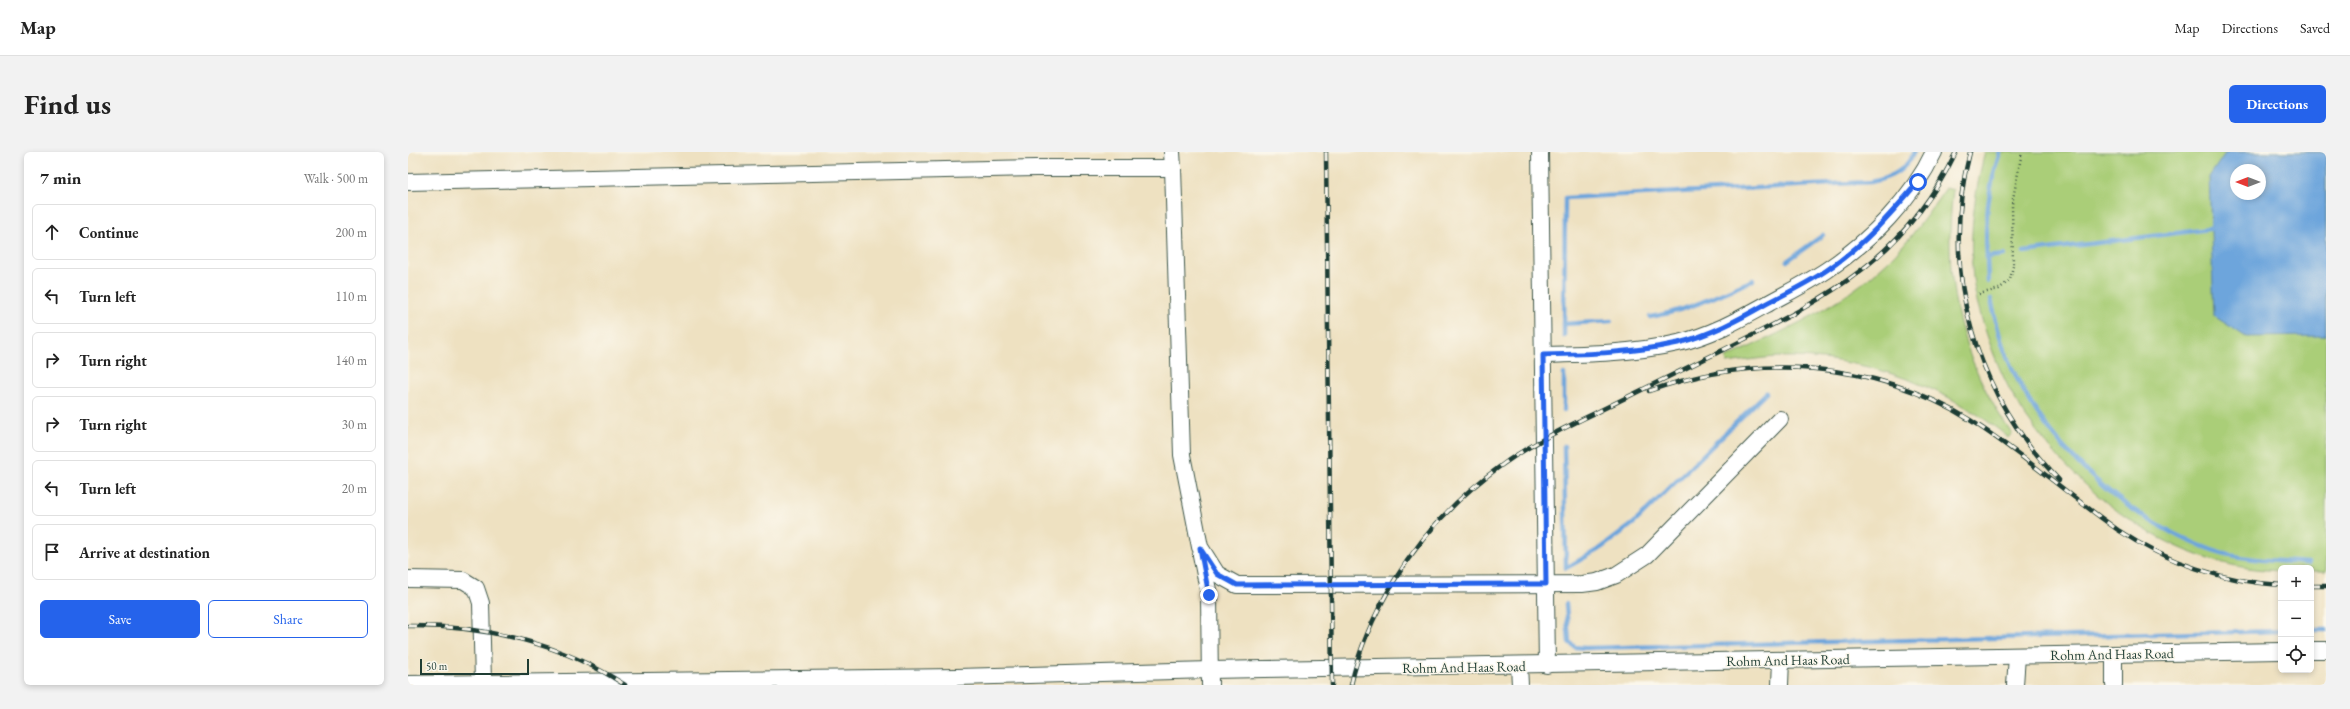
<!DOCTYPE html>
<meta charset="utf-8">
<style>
:root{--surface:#fff;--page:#f2f2f2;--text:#222;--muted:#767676;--line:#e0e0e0;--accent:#2563eb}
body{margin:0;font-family:"EB Garamond",serif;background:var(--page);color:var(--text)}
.controls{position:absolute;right:12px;bottom:12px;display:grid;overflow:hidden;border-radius:6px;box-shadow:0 2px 6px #0003}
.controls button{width:36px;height:36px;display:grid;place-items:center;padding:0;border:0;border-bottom:1px solid var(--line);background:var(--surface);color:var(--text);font:20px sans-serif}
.compass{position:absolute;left:1822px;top:12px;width:36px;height:36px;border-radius:50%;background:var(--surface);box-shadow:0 2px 6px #0003;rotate:270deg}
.scale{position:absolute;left:12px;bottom:10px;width:109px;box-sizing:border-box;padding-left:4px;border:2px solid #1f3d34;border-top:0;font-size:11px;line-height:14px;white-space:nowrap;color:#1f3d34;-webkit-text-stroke:3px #fbf7ec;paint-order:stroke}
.stop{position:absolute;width:12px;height:12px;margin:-9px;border:3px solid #2563eb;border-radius:50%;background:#fff}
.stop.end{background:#2563eb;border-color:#fff;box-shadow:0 1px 4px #0008}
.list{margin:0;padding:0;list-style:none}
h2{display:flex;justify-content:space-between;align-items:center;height:52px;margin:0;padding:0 16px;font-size:17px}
h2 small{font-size:13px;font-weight:400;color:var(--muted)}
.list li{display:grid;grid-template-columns:26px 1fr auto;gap:12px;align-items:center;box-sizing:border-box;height:56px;margin:0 8px 8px;padding:0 8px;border:1px solid var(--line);border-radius:6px}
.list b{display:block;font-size:15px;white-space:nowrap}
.list em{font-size:13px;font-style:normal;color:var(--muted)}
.actions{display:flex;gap:8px;padding:12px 16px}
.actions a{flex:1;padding:9px 0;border:1px solid var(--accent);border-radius:6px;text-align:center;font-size:14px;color:var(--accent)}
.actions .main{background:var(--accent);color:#fff}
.icon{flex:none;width:22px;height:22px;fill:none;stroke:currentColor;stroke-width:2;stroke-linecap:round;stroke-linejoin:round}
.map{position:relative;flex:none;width:1918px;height:533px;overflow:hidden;border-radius:6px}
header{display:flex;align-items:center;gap:24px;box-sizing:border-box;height:56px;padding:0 20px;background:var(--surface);border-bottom:1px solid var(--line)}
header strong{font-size:19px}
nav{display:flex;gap:22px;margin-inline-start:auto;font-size:14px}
.intro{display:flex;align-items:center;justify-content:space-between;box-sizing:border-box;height:96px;padding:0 24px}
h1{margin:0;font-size:28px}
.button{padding:10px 18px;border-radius:6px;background:var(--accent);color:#fff;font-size:14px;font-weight:700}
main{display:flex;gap:24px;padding:0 24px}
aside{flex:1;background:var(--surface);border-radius:6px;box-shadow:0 2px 6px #0003}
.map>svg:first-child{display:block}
</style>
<header>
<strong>Map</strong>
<nav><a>Map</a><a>Directions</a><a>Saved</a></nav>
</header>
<div class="intro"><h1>Find us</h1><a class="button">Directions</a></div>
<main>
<aside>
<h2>7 min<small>Walk · 500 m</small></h2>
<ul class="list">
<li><svg class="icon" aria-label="ahead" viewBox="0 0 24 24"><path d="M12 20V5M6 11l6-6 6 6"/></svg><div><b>Continue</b></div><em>200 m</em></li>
<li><svg class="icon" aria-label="left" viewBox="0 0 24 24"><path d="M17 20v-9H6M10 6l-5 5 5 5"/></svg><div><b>Turn left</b></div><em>110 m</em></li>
<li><svg class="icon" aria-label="right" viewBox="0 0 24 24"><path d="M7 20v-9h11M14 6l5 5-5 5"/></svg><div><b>Turn right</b></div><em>140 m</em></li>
<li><svg class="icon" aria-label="right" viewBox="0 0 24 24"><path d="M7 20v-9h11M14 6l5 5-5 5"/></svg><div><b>Turn right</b></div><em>30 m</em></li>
<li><svg class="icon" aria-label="left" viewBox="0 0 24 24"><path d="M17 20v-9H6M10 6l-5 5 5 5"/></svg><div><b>Turn left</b></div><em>20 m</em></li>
<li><svg class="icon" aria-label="arrive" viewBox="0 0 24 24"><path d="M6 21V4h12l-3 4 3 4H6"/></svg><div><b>Arrive at destination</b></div></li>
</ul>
<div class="actions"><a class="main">Save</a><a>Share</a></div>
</aside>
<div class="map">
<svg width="1918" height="533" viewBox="0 0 1918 533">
<rect width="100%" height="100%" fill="#fbf7ec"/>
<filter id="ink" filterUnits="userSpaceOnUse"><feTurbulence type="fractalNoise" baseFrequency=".025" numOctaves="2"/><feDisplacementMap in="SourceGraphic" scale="8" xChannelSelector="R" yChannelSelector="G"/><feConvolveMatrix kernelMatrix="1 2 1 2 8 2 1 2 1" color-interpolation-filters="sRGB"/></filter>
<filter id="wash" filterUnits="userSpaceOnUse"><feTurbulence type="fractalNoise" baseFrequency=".012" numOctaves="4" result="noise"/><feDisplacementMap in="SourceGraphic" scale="16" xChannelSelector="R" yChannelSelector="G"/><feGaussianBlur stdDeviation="0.9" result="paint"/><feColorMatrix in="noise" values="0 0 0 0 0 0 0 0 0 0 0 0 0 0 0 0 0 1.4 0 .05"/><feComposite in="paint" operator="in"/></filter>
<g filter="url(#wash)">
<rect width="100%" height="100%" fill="#eee1c1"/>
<g fill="#aace78" stroke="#648656" fill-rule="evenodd">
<path d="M1577,0H1918V419H1903V416H1873V419C1862,418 1851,418 1840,416C1753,403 1675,342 1624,273C1597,237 1580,192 1569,149C1558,104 1565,45 1577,0ZM1828,18H1852V42H1828Z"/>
<path d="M1538,36L1545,38C1534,130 1552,206 1604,282L1601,286C1542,236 1463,207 1386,205C1363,204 1341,208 1319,211L1318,206C1373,180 1434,154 1479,110C1502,88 1520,62 1538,36Z"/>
</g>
<path fill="#6da5dc" stroke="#467188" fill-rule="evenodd" d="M1818,0H1918V184L1838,185L1806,164L1801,25ZM1828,18H1852V42H1828Z"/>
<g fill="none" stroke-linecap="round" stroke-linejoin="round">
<g stroke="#6da5dc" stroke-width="4.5">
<polyline points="1616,100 1809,76"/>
<path d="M1579,105C1576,69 1581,34 1592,0"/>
<polyline points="1379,109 1415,83"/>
<polyline points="1580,130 1579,105 1596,103"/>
<path d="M1583,147C1588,170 1593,193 1603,214C1641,297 1717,367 1804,398C1833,408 1869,409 1900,411"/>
<path d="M1242,165C1278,159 1311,143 1345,128"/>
<polyline points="1156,172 1203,169"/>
<path d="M1156,184L1157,46L1463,30C1482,26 1498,19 1506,0"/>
<polyline points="1156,222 1156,258"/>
<polyline points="1156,294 1158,416 1193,396 1226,371 1358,241"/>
<polyline points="1158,452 1161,490 1167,495 1177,496 1873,479"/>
<polyline points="1903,478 1918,478"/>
</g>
</g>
</g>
<g filter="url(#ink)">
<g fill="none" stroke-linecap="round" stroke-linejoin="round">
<defs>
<g id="minor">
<polyline points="764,0 765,16"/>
<polyline points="1132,0 1139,513"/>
<polyline points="0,30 628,16 765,16 774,303 792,395 809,422 829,433 1174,432 1189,430 1208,423 1239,403 1372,267"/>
<path d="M1135,203C1180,202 1226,201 1270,191C1304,183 1332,167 1361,151C1381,140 1401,130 1419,118C1462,89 1504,47 1526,0"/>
<polyline points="793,403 801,443 802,533"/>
<polyline points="0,427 55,428 68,436 73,451 75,530"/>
<polyline points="1903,498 1918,498"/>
<polyline points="1111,513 1112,533"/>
<polyline points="0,532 549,525 802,518 1873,499"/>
<polyline points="1372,533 1373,508"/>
<polyline points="1607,533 1609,504"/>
<polyline points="1706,533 1706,502"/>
</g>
</defs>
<use href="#minor" stroke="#3e5649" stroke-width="18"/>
<polyline stroke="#3e5649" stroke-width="2.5" stroke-dasharray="1 3" stroke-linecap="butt" points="1571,142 1591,137 1602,128 1605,114 1604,52 1614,0"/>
<use href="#minor" stroke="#fff" stroke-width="16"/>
<defs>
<g id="rail">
<polyline points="918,0 924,533"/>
<path d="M1562,0C1531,119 1566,240 1651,328"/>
<path d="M1241,239C1347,201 1465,208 1562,268C1614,301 1660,343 1710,378C1758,410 1816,430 1873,433"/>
<polyline points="1903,434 1918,434"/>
<path d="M0,474C76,473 153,491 217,533"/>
<path d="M943,533C951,496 967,461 986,429C1014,383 1050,344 1094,313C1124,291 1159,275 1193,258C1237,236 1281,215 1325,193C1423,144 1498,104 1548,0"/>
</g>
</defs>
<use href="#rail" stroke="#1f3d34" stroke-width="4.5"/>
<use href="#rail" stroke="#fbf7ec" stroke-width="3" stroke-dasharray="9" stroke-linecap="butt"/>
</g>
</g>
<g fill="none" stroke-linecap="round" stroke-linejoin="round" filter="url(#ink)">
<path stroke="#2563eb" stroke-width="5" d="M801,443L792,396L809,422L829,433L1138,432L1135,203C1180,202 1225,201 1270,191C1302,183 1330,168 1358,152C1379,141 1400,131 1419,118C1454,95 1483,62 1510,30"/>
</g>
<g text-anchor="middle" stroke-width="3" stroke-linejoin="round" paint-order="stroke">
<g font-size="14" fill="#1f3d34" stroke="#fbf7ec">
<text transform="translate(1704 502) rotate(-1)" y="5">Rohm And Haas Road</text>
<text transform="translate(1380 508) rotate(-1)" y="5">Rohm And Haas Road</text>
<text transform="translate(1056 515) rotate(-1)" y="5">Rohm And Haas Road</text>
</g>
</g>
</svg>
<div class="controls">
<button>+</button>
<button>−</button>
<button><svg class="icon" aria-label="locate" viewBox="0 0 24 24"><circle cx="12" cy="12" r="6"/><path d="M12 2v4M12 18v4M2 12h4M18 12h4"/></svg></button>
</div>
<svg class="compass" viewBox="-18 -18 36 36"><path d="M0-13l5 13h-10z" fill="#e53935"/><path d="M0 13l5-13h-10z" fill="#767676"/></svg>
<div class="scale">50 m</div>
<div class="stop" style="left:1510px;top:30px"></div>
<div class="stop end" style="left:801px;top:443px"></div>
</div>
</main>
